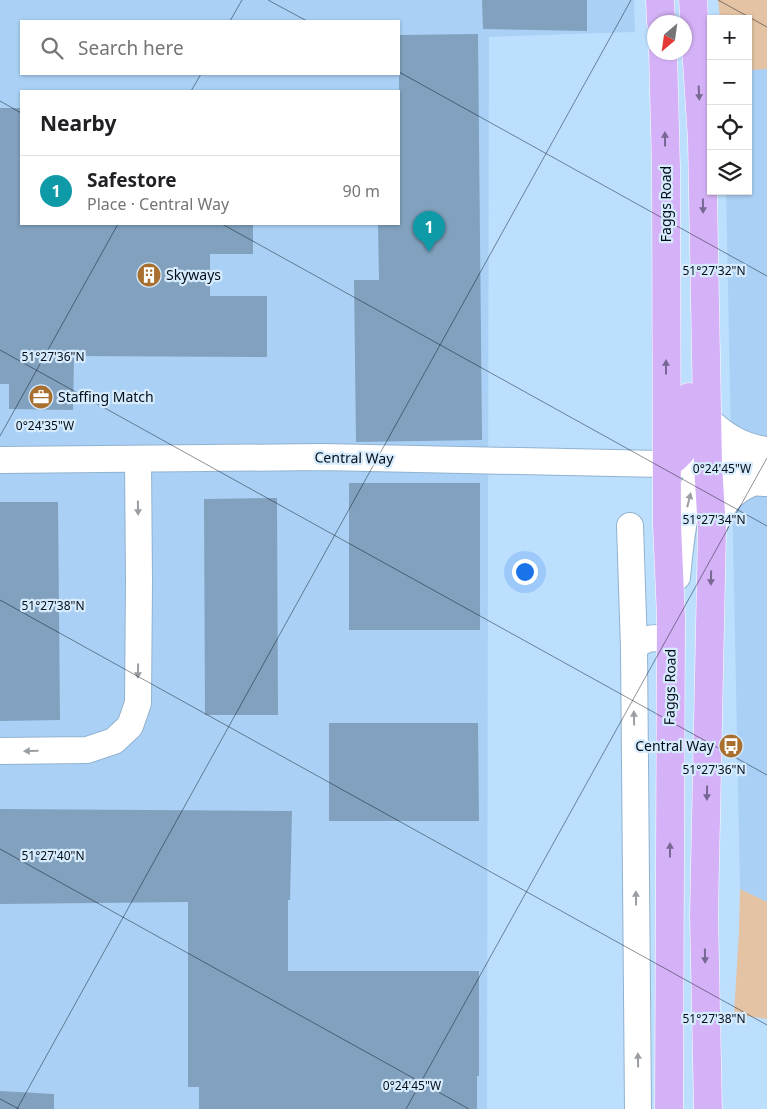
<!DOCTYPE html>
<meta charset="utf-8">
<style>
:root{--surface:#fff;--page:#f6f6f6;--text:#202124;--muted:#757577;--line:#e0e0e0;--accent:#db2777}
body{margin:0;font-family:"Noto Sans",sans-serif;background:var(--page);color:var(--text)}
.controls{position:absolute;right:15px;top:15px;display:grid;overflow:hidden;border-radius:0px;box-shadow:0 1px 4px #0004}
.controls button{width:45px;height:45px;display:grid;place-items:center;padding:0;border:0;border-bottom:1px solid var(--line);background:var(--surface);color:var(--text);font:25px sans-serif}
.compass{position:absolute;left:647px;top:15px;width:45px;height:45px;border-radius:50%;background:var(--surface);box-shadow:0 1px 4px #0004;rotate:209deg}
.you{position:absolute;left:524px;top:571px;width:18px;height:18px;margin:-12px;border:4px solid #fff;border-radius:50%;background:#1a73e8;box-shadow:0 0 0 8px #1a73e833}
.badge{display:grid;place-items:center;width:32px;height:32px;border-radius:50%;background:var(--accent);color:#fff;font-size:16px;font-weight:700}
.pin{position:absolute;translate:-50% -41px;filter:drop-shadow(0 1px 2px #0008)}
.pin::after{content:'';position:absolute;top:26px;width:18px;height:15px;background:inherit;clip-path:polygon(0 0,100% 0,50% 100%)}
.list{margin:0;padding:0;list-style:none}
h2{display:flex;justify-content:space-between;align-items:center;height:65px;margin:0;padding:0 20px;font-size:21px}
h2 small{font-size:16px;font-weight:400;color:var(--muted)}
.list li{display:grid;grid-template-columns:32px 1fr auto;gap:15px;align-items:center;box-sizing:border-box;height:70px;padding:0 20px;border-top:1px solid var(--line)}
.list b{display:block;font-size:19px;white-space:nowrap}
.list p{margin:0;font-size:16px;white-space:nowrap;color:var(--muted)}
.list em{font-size:16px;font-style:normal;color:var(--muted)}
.icon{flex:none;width:28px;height:28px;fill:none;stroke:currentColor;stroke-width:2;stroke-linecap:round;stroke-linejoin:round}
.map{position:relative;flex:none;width:767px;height:1109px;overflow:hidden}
.search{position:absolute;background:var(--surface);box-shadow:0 1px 4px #0004;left:20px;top:20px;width:380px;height:55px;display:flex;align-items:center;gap:12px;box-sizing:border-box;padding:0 18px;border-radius:0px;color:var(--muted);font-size:19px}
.panel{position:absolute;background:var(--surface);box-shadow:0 1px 4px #0004;left:20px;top:90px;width:380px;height:135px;border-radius:0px}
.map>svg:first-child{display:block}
</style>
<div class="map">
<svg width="767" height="1109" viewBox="0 0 767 1109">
<rect width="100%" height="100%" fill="#bddffe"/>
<g fill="#aad1f5" fill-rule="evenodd">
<path d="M0,0H634L635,32L489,37L487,1109H0ZM21,21H399V74H21ZM21,91H399V224H21Z"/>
<polygon points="767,69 767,902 740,889 726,191 748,191 748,70"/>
</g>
<g fill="#e3c3a4">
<polygon points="718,0 767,0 767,69 748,70 748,19 720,19"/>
<polygon points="740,889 767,902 767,1019 734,1014 739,931"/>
</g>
<g fill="#81a1be">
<polygon points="482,0 587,0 587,31 483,29"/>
<polygon points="478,34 482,440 356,442 354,280 379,280 378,224 399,224 399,35"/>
<polygon points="0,108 21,108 21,224 253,224 253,254 210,254 210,296 267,296 267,357 74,356 73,410 9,409 9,384 0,384"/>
<rect x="349" y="483" width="131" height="147"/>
<polygon points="277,498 278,715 205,715 204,499"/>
<polygon points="0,502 58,502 60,720 0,721"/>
<polygon points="329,723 478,723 479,821 329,821"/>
<polygon points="0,809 292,811 290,900 288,900 288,971 479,971 479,1076 477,1076 477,1109 199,1109 199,1087 188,1087 188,902 0,904"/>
<polygon points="0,1091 54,1094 54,1109 0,1109"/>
</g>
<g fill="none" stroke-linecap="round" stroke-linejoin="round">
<defs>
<g id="minor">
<path d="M707,419C725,436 742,447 767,450"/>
<path d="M699,459C723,475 737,483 767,483"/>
<polyline points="0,460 322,457 708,465"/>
<polyline points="630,526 634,648"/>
<path d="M712,530C723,505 726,495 752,483"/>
<path d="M677,577C680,549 684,479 710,465C727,455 748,458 767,457"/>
<polyline points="0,751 87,750 114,741 130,726 138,703 139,581 138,460"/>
<path d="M638,1109L634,648C646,636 654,638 671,638"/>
</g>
<g id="major">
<polyline points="660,0 661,22"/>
<polyline points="693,0 702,140 708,465 712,530 704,915 708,1109"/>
<polyline points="663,52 666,168 667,525 671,617 669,1109"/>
<path d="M667,464C676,458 683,452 687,442L689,397"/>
</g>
</defs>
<use href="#minor" stroke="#91b2cf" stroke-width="28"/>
<use href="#major" stroke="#fff" stroke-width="29"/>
<use href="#minor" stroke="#fff" stroke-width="26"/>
<use href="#major" stroke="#d5b2f7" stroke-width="28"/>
</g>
<defs><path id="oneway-solid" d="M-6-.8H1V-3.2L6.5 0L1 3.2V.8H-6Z" transform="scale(1.25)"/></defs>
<g fill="#776893">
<use href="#oneway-solid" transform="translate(699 93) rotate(87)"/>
<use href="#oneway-solid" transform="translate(665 139) rotate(-91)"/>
<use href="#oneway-solid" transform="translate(703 206) rotate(89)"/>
<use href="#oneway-solid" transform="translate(666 367) rotate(-90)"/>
<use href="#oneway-solid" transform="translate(711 578) rotate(91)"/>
<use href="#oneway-solid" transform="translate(707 793) rotate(91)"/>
<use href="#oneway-solid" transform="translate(670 850) rotate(-90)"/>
<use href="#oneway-solid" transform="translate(705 956) rotate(89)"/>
</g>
<g fill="#9b9fa3">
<use href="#oneway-solid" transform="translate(689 500) rotate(-76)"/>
<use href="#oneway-solid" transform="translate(138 508) rotate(89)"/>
<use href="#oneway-solid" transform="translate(138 671) rotate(91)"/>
<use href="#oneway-solid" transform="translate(634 718) rotate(-91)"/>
<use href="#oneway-solid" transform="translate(31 751) rotate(179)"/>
<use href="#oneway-solid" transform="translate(636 898) rotate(-91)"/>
<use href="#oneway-solid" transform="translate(638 1060) rotate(-91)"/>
</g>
<path fill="none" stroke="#040e19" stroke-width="1" stroke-opacity="0.45" d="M268,0L307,21M718,0L767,27M230,21L242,0M399,72L767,276M191,91L201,74M0,101L21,113M222,224L767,526M0,350L767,775M0,436L118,224M0,600L767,1025M0,849L469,1109M0,1099L19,1109M17,1109L631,0M406,1109L767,458"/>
<defs>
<symbol id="building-disc" viewBox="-11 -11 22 22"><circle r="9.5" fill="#a86f2e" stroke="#d6ebfd"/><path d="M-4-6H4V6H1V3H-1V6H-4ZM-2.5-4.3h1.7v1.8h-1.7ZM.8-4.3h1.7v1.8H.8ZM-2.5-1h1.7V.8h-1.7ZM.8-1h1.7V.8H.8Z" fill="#fff"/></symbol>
<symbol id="office-disc" viewBox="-11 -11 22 22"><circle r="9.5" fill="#a86f2e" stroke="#d6ebfd"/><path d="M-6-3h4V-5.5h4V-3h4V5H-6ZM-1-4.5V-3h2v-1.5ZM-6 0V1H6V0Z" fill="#fff"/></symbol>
<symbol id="bus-disc" viewBox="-11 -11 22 22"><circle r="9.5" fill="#a86f2e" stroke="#d6ebfd"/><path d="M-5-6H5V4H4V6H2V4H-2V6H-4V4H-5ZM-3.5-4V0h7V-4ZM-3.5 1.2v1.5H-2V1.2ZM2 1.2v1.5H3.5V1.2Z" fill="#fff"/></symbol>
</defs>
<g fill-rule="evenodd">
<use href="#building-disc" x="135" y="261" width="28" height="28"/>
<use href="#office-disc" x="27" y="383" width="28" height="28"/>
<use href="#bus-disc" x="717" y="732" width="28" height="28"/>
</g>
<g text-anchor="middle" stroke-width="4.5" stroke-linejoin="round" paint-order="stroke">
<g font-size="14" fill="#040e19" stroke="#d6ebfd">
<text transform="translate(666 204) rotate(-90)" y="5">Faggs Road</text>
<text transform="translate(354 458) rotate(1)" y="5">Central Way</text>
<text transform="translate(670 687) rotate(-89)" y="5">Faggs Road</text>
</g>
<g font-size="14" fill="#040e19" stroke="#d6ebfd" text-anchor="start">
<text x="166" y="280">Skyways</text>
<text x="58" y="402">Staffing Match</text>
<text x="714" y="751" text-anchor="end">Central Way</text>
</g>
</g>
<g font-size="12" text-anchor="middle" fill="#040e19" stroke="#d6ebfd" stroke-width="4.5" stroke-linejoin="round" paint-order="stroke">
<text x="714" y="275">51°27'32"N</text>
<text x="53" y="361">51°27'36"N</text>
<text x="45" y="430">0°24'35"W</text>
<text x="722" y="473">0°24'45"W</text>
<text x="714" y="524">51°27'34"N</text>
<text x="53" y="610">51°27'38"N</text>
<text x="714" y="774">51°27'36"N</text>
<text x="53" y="860">51°27'40"N</text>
<text x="714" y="1023">51°27'38"N</text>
<text x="412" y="1090">0°24'45"W</text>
</g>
</svg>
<div class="controls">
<button>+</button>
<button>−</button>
<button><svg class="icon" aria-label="locate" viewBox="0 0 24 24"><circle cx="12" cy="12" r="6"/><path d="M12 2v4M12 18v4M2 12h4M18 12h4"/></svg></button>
<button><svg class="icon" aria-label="layers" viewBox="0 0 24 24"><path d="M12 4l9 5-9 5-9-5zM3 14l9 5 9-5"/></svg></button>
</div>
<svg class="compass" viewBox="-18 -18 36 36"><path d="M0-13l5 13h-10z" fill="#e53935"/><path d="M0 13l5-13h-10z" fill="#757577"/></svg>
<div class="you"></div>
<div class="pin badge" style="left:429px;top:252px;background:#0f9aa8">1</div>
<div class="search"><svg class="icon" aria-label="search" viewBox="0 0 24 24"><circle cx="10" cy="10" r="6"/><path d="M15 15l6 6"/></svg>Search here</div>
<section class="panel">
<h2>Nearby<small></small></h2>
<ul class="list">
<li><span class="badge" style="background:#0f9aa8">1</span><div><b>Safestore</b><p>Place · Central Way</p></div><em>90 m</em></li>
</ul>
</section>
</div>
